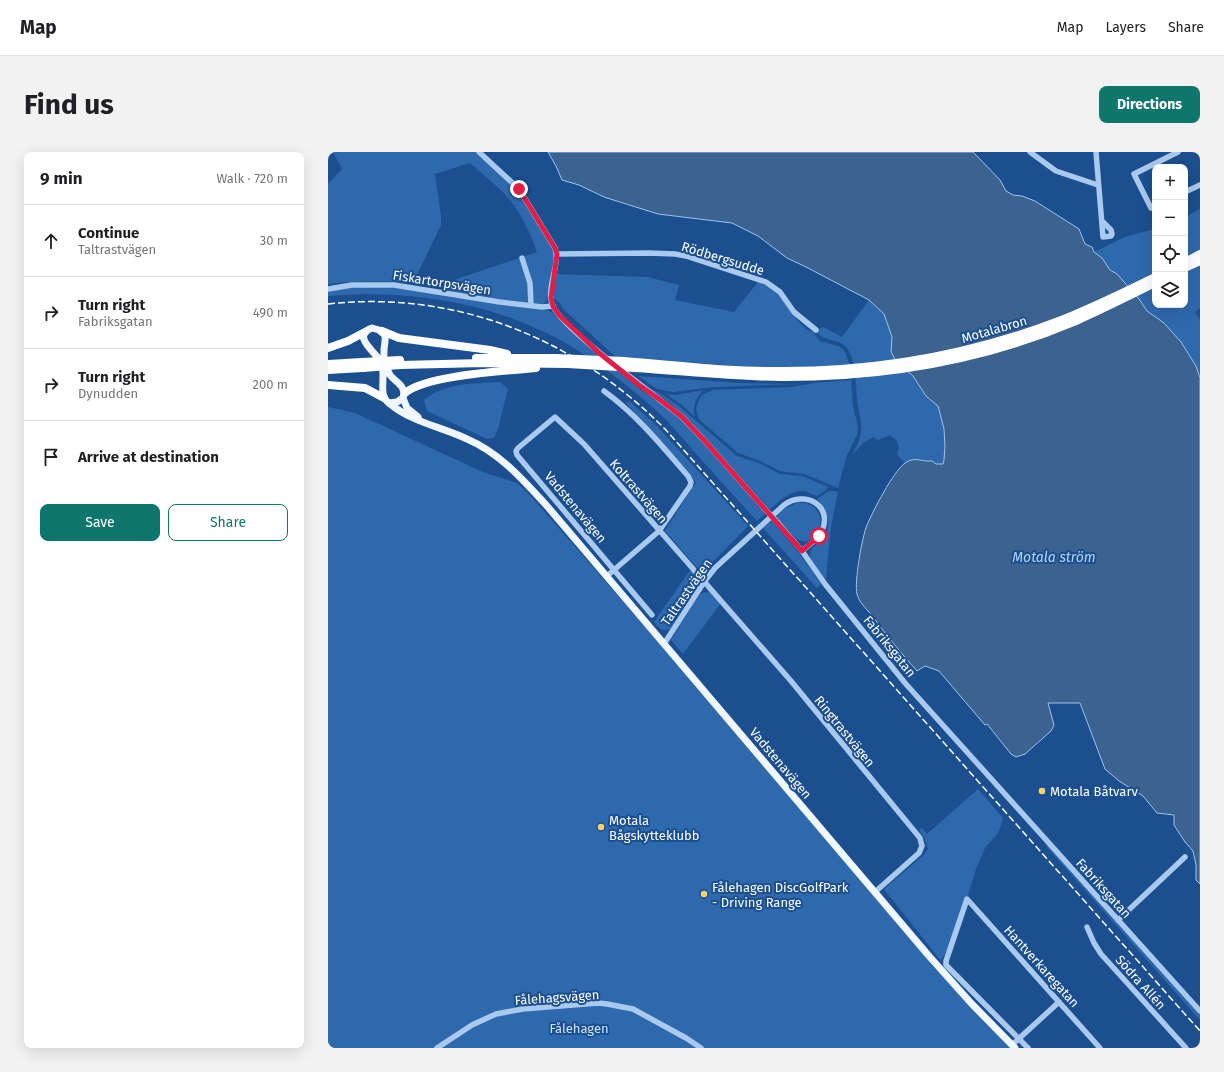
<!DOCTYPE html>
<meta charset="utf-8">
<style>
:root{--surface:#fff;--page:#f2f2f2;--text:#202124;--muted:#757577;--line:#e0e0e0;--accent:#0f766e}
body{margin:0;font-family:"Fira Sans",sans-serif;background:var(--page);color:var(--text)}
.controls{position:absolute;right:12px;top:12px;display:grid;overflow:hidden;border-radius:8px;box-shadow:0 4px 16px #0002}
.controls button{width:36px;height:36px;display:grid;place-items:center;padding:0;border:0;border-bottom:1px solid var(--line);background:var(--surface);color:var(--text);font:20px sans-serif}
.stop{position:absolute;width:12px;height:12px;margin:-9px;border:3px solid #e11d48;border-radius:50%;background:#fff}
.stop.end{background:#e11d48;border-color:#fff;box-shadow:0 1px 4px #0008}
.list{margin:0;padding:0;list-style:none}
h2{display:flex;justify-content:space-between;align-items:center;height:52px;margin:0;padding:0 16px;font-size:17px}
h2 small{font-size:13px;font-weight:400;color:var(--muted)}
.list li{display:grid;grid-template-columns:26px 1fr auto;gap:12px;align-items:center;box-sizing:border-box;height:72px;padding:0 16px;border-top:1px solid var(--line)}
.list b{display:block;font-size:15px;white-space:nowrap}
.list p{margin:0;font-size:13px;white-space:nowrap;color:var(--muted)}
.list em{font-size:13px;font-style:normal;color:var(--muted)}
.actions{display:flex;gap:8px;padding:12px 16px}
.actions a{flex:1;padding:9px 0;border:1px solid var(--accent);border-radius:8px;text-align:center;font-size:14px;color:var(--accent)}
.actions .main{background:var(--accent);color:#fff}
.icon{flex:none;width:22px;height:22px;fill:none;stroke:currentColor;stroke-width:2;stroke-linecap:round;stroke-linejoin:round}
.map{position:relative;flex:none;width:872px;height:896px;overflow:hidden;border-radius:8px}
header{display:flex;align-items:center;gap:24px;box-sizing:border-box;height:56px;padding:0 20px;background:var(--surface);border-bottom:1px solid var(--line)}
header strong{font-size:19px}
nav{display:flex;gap:22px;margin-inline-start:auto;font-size:14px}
.intro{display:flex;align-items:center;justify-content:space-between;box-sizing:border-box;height:96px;padding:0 24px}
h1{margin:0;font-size:28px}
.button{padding:10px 18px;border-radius:8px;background:var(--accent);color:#fff;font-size:14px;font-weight:700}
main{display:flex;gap:24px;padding:0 24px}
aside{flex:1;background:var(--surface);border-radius:8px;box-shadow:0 4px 16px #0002}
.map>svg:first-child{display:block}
</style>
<header>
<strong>Map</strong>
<nav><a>Map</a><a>Layers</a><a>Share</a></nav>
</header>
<div class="intro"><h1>Find us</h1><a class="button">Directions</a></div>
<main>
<aside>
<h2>9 min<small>Walk · 720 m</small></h2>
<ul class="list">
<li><svg class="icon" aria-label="ahead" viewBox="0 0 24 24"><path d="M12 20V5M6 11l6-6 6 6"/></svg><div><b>Continue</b><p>Taltrastvägen</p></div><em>30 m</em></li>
<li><svg class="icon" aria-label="right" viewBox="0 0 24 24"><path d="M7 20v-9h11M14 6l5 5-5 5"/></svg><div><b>Turn right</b><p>Fabriksgatan</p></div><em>490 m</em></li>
<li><svg class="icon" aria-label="right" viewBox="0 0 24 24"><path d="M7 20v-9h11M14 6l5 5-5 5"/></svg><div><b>Turn right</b><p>Dynudden</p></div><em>200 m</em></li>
<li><svg class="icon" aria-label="arrive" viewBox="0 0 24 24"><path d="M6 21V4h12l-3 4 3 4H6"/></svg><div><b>Arrive at destination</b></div></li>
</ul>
<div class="actions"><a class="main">Save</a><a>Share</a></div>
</aside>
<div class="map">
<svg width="872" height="896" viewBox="0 0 872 896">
<rect width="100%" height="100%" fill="#1b4f8f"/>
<g fill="#2e69ad">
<path d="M5,0H151L182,28L227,96L220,145L217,151L212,153L121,139L120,130L209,100C204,85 196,68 187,55C177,39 156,24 142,11L107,22L113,64V73L85,131C56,129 29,129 0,132V32L14,17Z"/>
<polygon points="872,57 872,156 867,160 872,168 872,226 868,214 853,190 836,171 819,159 811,147 789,122 782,118 774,106 766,100 797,85 827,77 827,153 857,153 857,65"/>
<polygon points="227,122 319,125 351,133 347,148 406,160 430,130 448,138 471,170 479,178 485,180 492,189 510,194 515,197 518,202 522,214 502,215 426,215 288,205 234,156 233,152 225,145"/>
<path d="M29,135H69L108,141L125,146H138L219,158L225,161L269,201L309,235L352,266L388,304L437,362L429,369C407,345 385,321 364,297C353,285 343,272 331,261C302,235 269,209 234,189C163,150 80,137 0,144V139Z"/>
<path d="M541,148L556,162L564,185L563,200L568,209L585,224L598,244L610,254L616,276L617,294L616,308L615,312H608L604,309H599L588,307L577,311L569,302L571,295L568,288L562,283L550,288L545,285L535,291L524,303C528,295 533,287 533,278C534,269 531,262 530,253C527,236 530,207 517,194C508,186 495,190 488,179L495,175L514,185Z"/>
<polygon points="310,224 412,231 470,232 386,235 345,240 329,237"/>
<polygon points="523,228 525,254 530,275 529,283 519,303 510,336 476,322 459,320 452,319 432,309 410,301 373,269 370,265 368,256 371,248 374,243 385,238 464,235 486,231"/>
<path d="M172,230L180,237L170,277L166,286L159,287L99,259L96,248C119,230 145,232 172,230Z"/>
<path d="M313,232L335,243L352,255L409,304L431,311L452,322L474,324L500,335L498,338L489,344C484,343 481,340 476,339C462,338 452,349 442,357L358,265L342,251Z"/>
<path d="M376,238C368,245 364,254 367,265L354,253L338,242L348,243Z"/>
<polygon points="301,249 327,272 420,374 374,421 337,379 368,330 298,251"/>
<polygon points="0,255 27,261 155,320 189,331 201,342 334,494 606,815 682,896 0,896"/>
<path d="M501,339H506L510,340L503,375L498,426L497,427L482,405C481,396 489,393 494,387C505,374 500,358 489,347Z"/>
<path d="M469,351C497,348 500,382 477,390L468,387L448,365L456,357Z"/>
<polygon points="444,369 477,409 493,432 489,436 435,376"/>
<path d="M363,417L372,428L342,477C334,480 331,476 326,470Z"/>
<polygon points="377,440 383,441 393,451 355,502 343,488 371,443"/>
<polygon points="650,637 675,666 671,680 657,696 648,717 638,750 618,800 613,809 556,737 596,703 600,697 596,685 591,678 594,676 599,682"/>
<polygon points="720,692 872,862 872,868 718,694"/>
</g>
<path fill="#3c6290" stroke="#9cc4f0" d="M220,0H645L672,28L678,39L685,43L694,44L707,49L751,77L757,92L764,95L766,100L774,106L782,118L789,122L811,147L819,159L836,171L853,190L868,214L872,226V732L868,728V713L865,699L857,690L846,673V663L829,661L815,644L791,629L777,617L752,551H720L726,573L723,579L697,602L688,605L683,602L659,572L657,573L611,519L597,514L589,519C573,501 557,482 543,462C538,457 531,450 529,442C526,431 534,385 539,373C545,359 565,320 577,311C587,304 593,310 604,309L608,312H615L616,308L617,294L616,277L610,254L598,244L585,224L568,209L563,200L564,185L556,162L541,148L478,115L459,106L430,84L404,71L330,62L276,45L251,33L234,28L228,14Z"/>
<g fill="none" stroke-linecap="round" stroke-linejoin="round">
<g stroke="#a9c9ee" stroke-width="5.5">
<path d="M151,0L191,37L227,96C231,110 224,124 223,138C222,144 223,151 226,156C235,172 267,197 282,209"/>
<polyline points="702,0 728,19 770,33"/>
<polyline points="768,0 775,85 783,84 784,82 783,78 774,69"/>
<polyline points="857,40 872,33"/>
<polyline points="827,54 823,56 806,22 850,0"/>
<polyline points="229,102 321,101 347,102 358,104 438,130 452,140 466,160 488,178"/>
<polyline points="194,106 202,131 203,153"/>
<polyline points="0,137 24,133 66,133 172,150 214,155 225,154"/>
<polyline points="288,214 354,265 375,287 436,356"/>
<path d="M276,239C308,262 334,294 360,324L363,330L362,334L331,379L279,424"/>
<polyline points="450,371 474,399 497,432 577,531 872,859"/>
<polyline points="324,463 189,303 188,299 190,296 227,265 256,292 463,529 592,686 594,694 591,701 547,740"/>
<path d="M336,492L376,430L387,416L456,353C477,338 505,353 494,379C490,387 481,393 474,399"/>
<polyline points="790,768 857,705"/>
<polyline points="759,775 766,791 773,802 858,896"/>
<polyline points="684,893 731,850"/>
<polyline points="109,896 144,873 168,862 195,857 270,851 279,852 305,857 358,886 373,896"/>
<polyline points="700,896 618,813 618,809 639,747 772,896"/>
</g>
<g stroke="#f0f6ff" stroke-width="7">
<path d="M44,176L51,178L57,183C58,188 56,193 56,199C55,207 58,216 62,223C68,231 79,234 75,246L69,250L61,251C49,243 59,224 53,210C49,201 22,184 44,176Z"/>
<polyline points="75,246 79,256 90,265"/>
<path d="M61,251C83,270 114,275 139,287C172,301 195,328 219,354L601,804L643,851L687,896"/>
</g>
<g stroke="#fff" stroke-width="8">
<polyline points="857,110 872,102"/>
<polyline points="857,116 872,109"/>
<polyline points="54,179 71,186 162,198 179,202"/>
<polyline points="0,196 20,189 37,180"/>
<polyline points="148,206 228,206"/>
<path d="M296,209C349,213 403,220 456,219C549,219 641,203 728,170C762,157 794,141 827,125"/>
<polyline points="0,212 34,210"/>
<polyline points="72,213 155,211 240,212"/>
<path d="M307,216C356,219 406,225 455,225C554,225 656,208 748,169C775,157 801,144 827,131"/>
<polyline points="0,218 35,216"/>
<polyline points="0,233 37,236 56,246"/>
<path d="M77,241C98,223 178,219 208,216"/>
</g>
<path stroke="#fff" stroke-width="1.5" stroke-dasharray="7 3" stroke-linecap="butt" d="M0,152C128,138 247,186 337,277L872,879"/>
<polyline stroke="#a9c9ee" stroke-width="5.5" points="436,356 450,371"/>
<g stroke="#fff" stroke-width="8">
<polyline points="228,206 296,209"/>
<polyline points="34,210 72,208"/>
<polyline points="240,212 307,216"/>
<polyline points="35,216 72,213"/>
</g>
</g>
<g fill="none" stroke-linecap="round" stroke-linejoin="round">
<polyline stroke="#e11d48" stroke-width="5" points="191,37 227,96 229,102 223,146 225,154 231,163 270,200 311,233 335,250 354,265 375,287 474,399 491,384"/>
</g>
<g fill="#ffd166" stroke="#1b4f8f" stroke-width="1.5">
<circle cx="714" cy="639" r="4"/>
<circle cx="273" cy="675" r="4"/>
<circle cx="376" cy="742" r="4"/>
</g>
<g text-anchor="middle" stroke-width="4" stroke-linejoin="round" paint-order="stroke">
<g font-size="13" fill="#fff" stroke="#1b4f8f">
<text transform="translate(395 106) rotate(17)" y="5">Rödbergsudde</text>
<text transform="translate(114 130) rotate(9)" y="5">Fiskartorpsvägen</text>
<text transform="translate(666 177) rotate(-16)" y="5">Motalabron</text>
<text transform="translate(311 339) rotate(49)" y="5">Koltrastvägen</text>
<text transform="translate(248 355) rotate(50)" y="5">Vadstenavägen</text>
<text transform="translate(358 440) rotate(-55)" y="5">Taltrastvägen</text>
<text transform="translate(562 494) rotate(51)" y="5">Fabriksgatan</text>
<text transform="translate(517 579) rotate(51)" y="5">Ringtrastvägen</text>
<text transform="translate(453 611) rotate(50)" y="5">Vadstenavägen</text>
<text transform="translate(776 736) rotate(48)" y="5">Fabriksgatan</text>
<text transform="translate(714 814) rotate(48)" y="5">Hantverkaregatan</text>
<text transform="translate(813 830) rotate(48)" y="5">Södra Allén</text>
<text transform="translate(229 845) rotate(-4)" y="5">Fålehagsvägen</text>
</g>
<g font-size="13" fill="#fff" stroke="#1b4f8f" text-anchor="start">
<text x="722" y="644">Motala Båtvarv</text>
<text x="281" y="673">Motala<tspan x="281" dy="15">Bågskytteklubb</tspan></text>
<text x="384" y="740">Fålehagen DiscGolfPark<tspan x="384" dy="15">- Driving Range</tspan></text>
</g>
<g font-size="13" fill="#cfe3fa" stroke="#1b4f8f">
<text x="251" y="881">Fålehagen</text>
</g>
<g font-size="14" font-style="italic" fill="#b5d3f5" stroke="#1b4f8f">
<text x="726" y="410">Motala ström</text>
</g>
</g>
</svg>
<div class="controls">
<button>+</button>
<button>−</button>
<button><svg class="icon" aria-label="locate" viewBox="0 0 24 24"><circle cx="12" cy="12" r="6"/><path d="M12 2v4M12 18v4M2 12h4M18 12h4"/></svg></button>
<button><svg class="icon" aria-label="layers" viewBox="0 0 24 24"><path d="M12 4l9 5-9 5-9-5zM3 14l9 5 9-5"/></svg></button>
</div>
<div class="stop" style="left:491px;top:384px"></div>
<div class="stop end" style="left:191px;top:37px"></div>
</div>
</main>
